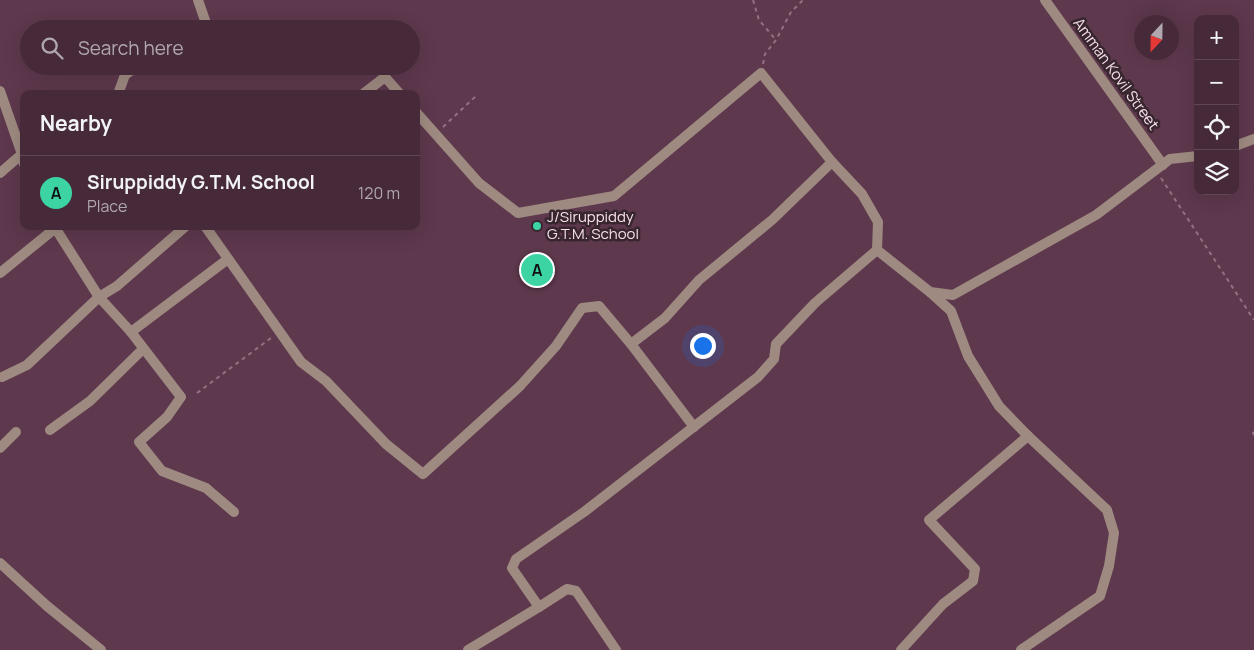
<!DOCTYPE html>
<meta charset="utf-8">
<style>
:root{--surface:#462a3a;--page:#4d3242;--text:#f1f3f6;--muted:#b0a7af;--line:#5e4654;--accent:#3dd4a3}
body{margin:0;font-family:Manrope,sans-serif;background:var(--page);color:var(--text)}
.controls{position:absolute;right:15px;top:15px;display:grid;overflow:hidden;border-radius:10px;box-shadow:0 5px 20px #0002}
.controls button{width:45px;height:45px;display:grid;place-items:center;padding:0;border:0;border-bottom:1px solid var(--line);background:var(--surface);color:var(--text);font:25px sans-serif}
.compass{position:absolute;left:1134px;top:15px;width:45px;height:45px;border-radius:50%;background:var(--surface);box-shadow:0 5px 20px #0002;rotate:202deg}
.you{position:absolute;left:702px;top:345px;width:18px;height:18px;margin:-12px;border:4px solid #fff;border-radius:50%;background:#1a73e8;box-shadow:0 0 0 8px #1a73e833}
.badge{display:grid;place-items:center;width:32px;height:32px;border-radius:50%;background:var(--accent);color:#111;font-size:16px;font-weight:700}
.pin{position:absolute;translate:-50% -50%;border:2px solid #fff;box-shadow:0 1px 5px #0006}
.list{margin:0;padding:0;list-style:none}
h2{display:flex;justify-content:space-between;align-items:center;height:65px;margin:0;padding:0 20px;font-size:21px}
h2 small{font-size:16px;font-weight:400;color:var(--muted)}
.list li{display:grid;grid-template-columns:32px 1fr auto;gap:15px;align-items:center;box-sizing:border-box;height:75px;padding:0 20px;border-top:1px solid var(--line)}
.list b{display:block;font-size:19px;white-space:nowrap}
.list p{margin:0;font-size:16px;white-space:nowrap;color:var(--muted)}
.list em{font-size:16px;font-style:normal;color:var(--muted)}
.icon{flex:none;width:28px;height:28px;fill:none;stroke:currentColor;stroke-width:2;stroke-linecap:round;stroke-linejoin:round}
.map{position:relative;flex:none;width:1254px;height:650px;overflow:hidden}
.search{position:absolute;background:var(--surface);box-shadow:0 5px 20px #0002;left:20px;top:20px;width:400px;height:55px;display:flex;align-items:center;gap:12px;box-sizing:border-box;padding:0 18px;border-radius:28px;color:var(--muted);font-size:19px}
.panel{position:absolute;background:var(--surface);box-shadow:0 5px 20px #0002;left:20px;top:90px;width:400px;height:140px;border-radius:10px}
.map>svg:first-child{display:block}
</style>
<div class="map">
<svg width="1254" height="650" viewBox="0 0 1254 650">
<rect width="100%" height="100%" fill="#5e384d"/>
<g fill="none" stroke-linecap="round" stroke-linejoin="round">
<g stroke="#927183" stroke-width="2" stroke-dasharray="4 4" stroke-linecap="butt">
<polyline points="753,0 759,20 776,40"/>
<polyline points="763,64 765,54 776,40 791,12 803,0"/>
<polyline points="443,127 476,96"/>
<polyline points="1161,178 1254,320"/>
<polyline points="197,393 271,338"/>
<polyline points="1254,432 1253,433 1254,435"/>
</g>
<g stroke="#9e8a80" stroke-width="10">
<polyline points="198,0 208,29"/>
<polyline points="1045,0 1163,165"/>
<polyline points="0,91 22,154 24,155"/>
<polyline points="118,94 125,75 138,66"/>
<polyline points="363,94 385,77 400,94"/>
<polyline points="416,112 479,183 518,213 614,196 761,73 832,162 862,194 878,222 877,250 930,292 953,295 1096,215 1170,159 1198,156"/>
<polyline points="1235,146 1254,139"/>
<polyline points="0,173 22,154 24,164"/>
<polyline points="54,226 99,297 131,332 181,397 167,417 139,442 162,471 206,488 234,512"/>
<polyline points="205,226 301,362 326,381 386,444 423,474 520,386 556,346 582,308 599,306 631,344 694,427"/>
<polyline points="0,273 58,226"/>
<polyline points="930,292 951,311 968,356 999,406 1028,436 1107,510 1114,533 1109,566 1100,596 1021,650"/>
<polyline points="131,332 228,259"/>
<polyline points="631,344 665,318 699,280 772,220 832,162"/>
<polyline points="2,377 27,365 99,297 117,286 186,226"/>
<polyline points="50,430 90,401 143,349"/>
<polyline points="0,448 16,432"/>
<polyline points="0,563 47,606 101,650"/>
<polyline points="539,607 567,589 576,591 616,650"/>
<polyline points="468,650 539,607 512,568 516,559 584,512 758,377 774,359 776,344 815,303 877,250"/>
<polyline points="901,650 943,604 973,581 975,569 929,520 1028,436"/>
</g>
</g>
<circle fill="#3dd4a3" stroke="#38262f" stroke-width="2" cx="537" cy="226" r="5"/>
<g text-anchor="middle" stroke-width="5" stroke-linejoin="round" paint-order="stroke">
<g font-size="15" fill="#f8e0ec" stroke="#38262f">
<text transform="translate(1116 74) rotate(54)" y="5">Amman Kovil Street</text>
</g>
<g font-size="15" fill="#f8e0ec" stroke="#38262f" text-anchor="start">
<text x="547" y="222">J/Siruppiddy<tspan x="547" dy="17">G.T.M. School</tspan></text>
</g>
</g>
</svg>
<div class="controls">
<button>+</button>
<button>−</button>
<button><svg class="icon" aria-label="locate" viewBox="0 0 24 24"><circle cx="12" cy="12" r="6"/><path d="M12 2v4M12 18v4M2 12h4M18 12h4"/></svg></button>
<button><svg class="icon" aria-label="layers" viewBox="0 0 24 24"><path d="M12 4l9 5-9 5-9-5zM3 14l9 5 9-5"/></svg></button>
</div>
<svg class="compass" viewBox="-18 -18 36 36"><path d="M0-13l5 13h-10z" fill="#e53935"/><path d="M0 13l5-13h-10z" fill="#b0a7af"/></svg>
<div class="you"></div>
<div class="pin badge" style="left:537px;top:270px">A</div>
<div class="search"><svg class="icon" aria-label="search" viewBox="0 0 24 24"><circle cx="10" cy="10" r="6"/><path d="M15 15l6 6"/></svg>Search here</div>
<section class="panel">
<h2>Nearby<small></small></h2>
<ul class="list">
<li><span class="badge">A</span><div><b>Siruppiddy G.T.M. School</b><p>Place</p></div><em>120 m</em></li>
</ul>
</section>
</div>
